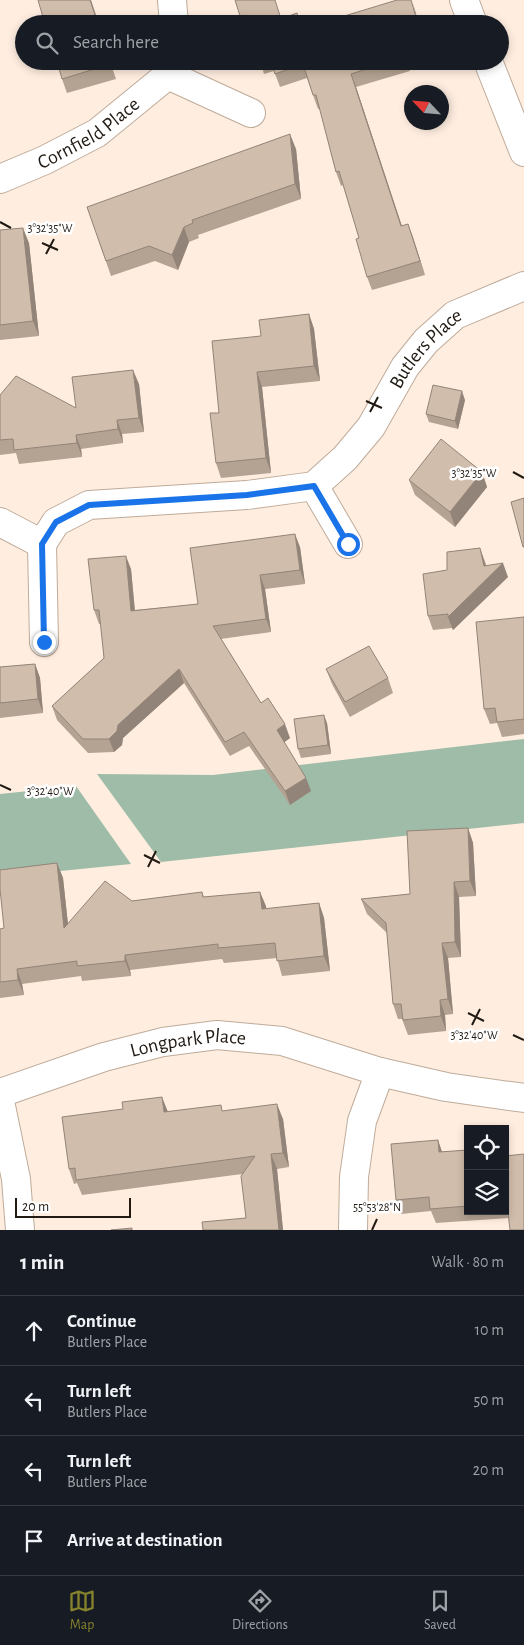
<!DOCTYPE html>
<meta charset="utf-8">
<style>
:root{--surface:#171b24;--page:#242831;--text:#f1f3f6;--muted:#9ea1a6;--line:#363941;--accent:#86832c}
body{margin:0;font-family:"Alegreya Sans",sans-serif;background:var(--page);color:var(--text)}
.controls{position:absolute;right:15px;bottom:15px;display:grid;overflow:hidden;border-radius:0px;box-shadow:0 2px 8px #0003}
.controls button{width:45px;height:45px;display:grid;place-items:center;padding:0;border:0;border-bottom:1px solid var(--line);background:var(--surface);color:var(--text);font:25px sans-serif}
.compass{position:absolute;left:404px;top:85px;width:45px;height:45px;border-radius:50%;background:var(--surface);box-shadow:0 2px 8px #0003;rotate:296deg}
.scale{position:absolute;left:15px;bottom:12px;width:116px;box-sizing:border-box;padding-left:5px;border:2px solid #211a13;border-top:0;font-size:14px;line-height:18px;white-space:nowrap;color:#211a13;-webkit-text-stroke:4px #fff;paint-order:stroke}
.stop{position:absolute;width:15px;height:15px;margin:-11px;border:4px solid #1a73e8;border-radius:50%;background:#fff}
.stop.end{background:#1a73e8;border-color:#fff;box-shadow:0 1px 5px #0008}
.list{margin:0;padding:0;list-style:none}
h2{display:flex;justify-content:space-between;align-items:center;height:65px;margin:0;padding:0 20px;font-size:21px}
h2 small{font-size:16px;font-weight:400;color:var(--muted)}
.list li{display:grid;grid-template-columns:32px 1fr auto;gap:15px;align-items:center;box-sizing:border-box;height:70px;padding:0 20px;border-top:1px solid var(--line)}
.list b{display:block;font-size:19px;white-space:nowrap}
.list p{margin:0;font-size:16px;white-space:nowrap;color:var(--muted)}
.list em{font-size:16px;font-style:normal;color:var(--muted)}
.icon{flex:none;width:28px;height:28px;fill:none;stroke:currentColor;stroke-width:2;stroke-linecap:round;stroke-linejoin:round}
.map{position:relative;flex:none;width:524px;height:1230px;overflow:hidden}
.search{position:absolute;background:var(--surface);box-shadow:0 2px 8px #0003;left:15px;right:15px;top:15px;height:55px;display:flex;align-items:center;gap:12px;box-sizing:border-box;padding:0 18px;border-radius:28px;color:var(--muted);font-size:19px}
.sheet{height:345px;background:var(--surface)}
nav{display:flex;justify-content:space-around;align-items:center;box-sizing:border-box;height:70px;border-top:1px solid var(--line);background:var(--surface);font-size:14px;color:var(--muted)}
nav a{display:grid;justify-items:center;gap:2px}
nav .on{color:var(--accent)}
.map>svg:first-child{display:block}
</style>
<div class="map">
<svg width="524" height="1230" viewBox="0 0 524 1230">
<rect width="100%" height="100%" fill="#ffeee0"/>
<g fill="#9ebca7">
<polygon points="524,739 524,823 161,862 97,774 213,775"/>
<polygon points="76,786 131,864 0,877 0,794"/>
</g>
<g fill="none" stroke-linecap="round" stroke-linejoin="round">
<defs>
<g id="minor">
<polyline points="172,0 174,24"/>
<polyline points="464,0 473,24"/>
<polyline points="488,61 524,152"/>
<polyline points="168,75 251,113"/>
<path id="s1" d="M0,179L45,160L97,133L168,75L170,61"/>
<polyline points="314,486 348,544"/>
<polyline points="0,522 42,544"/>
<path id="s2" d="M44,642L42,544L56,522L89,505L247,495L314,486L345,458L371,427L405,367L426,341L455,315L524,286"/>
<path id="s3" d="M0,1093L104,1057L163,1042L217,1035L282,1041L380,1072L446,1087L524,1098"/>
<polyline points="0,1101 16,1179 20,1230"/>
<polyline points="353,1230 354,1177 362,1121 380,1072"/>
</g>
</defs>
<use href="#minor" stroke="#bfab9a" stroke-width="30"/>
<use href="#minor" stroke="#fff" stroke-width="28"/>
</g>
<g fill="#b4a393">
<polygon points="235,0 282,18 297,13 301,24 243,24"/>
<polygon points="110,61 116,79 67,93 62,79"/>
<polygon points="260,61 413,61 408,63 410,71 356,87 402,226 408,224 425,275 372,290 367,277 359,238 343,185 341,186 336,172 320,109 318,109 307,78 280,87 274,71 264,74"/>
<polygon points="296,149 301,199 198,235 199,238 189,242 178,270 155,261 111,276 87,207"/>
<polygon points="0,230 29,243 39,336 0,340"/>
<polygon points="309,314 314,329 320,381 262,387 271,473 221,478 216,463 219,413 261,336"/>
<polygon points="139,384 144,432 122,434 123,443 81,449 82,457 19,464 16,453 0,455 0,395 76,408"/>
<polygon points="465,400 458,429 429,422 426,414"/>
<polygon points="482,472 487,487 455,527 415,495 409,480"/>
<polygon points="300,547 305,584 265,589 271,632 221,639 261,703 290,738 284,742 311,791 290,805 249,746 230,756 184,683 123,738 122,745 114,752 88,753 57,720 52,706 104,658 101,624 99,624 94,610 131,569 135,610 198,604"/>
<polygon points="485,562 486,565 508,577 453,630 452,628 433,630 428,616 447,570"/>
<polygon points="524,617 524,734 502,737 497,723 490,724 484,709"/>
<polygon points="35,664 40,678 43,713 0,718 0,667"/>
<polygon points="326,669 388,678 393,693 350,717 332,684"/>
<polygon points="327,723 331,754 301,758 298,749"/>
<polygon points="468,828 473,843 476,896 459,897 461,957 448,958 453,1014 445,1015 446,1031 408,1035 402,1019 398,1019 393,1004 387,933 367,914 361,899 410,894"/>
<polygon points="57,863 63,878 68,924 132,901 202,892 204,897 260,892 266,909 319,903 324,918 330,971 282,976 277,958 224,963 222,959 130,970 131,976 82,981 81,976 22,984 24,995 0,998 0,929 4,928"/>
<polygon points="223,1111 283,1119 289,1167 277,1169 283,1230 203,1230 246,1218 242,1174 82,1195 77,1183 74,1184 69,1169 167,1112"/>
<polygon points="438,1140 442,1152 468,1150 468,1211 505,1211 505,1156 509,1218 436,1223 431,1211 401,1214 396,1200"/>
</g>
<g fill="#928478">
<polygon points="90,0 91,0 99,24 98,24"/>
<polygon points="412,0 415,10 419,24 418,24"/>
<polygon points="351,74 356,87 406,239 401,226"/>
<polygon points="290,134 296,149 301,199 295,184"/>
<polygon points="408,224 413,237 425,275 420,261"/>
<polygon points="184,227 189,242 178,270 172,255"/>
<polygon points="23,228 29,243 39,336 33,321"/>
<polygon points="309,314 314,329 320,381 314,366"/>
<polygon points="133,370 139,384 144,432 139,418"/>
<polygon points="257,372 262,387 271,473 266,458"/>
<polygon points="462,391 465,400 458,429 455,421"/>
<polygon points="117,420 122,434 123,443 118,429"/>
<polygon points="76,435 81,449 82,457 77,443"/>
<polygon points="482,472 487,487 455,527 450,512"/>
<polygon points="295,534 300,547 305,584 300,570"/>
<polygon points="480,548 485,562 488,577 503,563 508,577 453,630 448,617 484,566"/>
<polygon points="126,556 131,569 136,625 131,611"/>
<polygon points="260,575 265,589 271,632 266,619"/>
<polygon points="35,664 40,678 43,713 38,699"/>
<polygon points="179,669 184,683 123,738 122,745 114,752 109,739 118,725"/>
<polygon points="324,715 327,723 331,754 328,745"/>
<polygon points="285,724 290,738 282,744 277,730"/>
<polygon points="306,778 311,791 290,805 285,791"/>
<polygon points="468,828 473,843 476,896 470,881"/>
<polygon points="57,863 63,878 70,943 64,928"/>
<polygon points="454,882 459,897 461,957 455,942"/>
<polygon points="260,892 266,906 268,924 262,909"/>
<polygon points="319,903 324,918 330,971 324,956"/>
<polygon points="442,943 448,958 453,1014 448,999"/>
<polygon points="125,955 130,970 131,976 125,961"/>
<polygon points="17,969 22,984 24,995 18,980"/>
<polygon points="440,1000 445,1015 446,1031 441,1016"/>
<polygon points="162,1097 168,1112 164,1112"/>
<polygon points="277,1104 283,1119 289,1167 283,1153"/>
<polygon points="438,1140 443,1155 439,1152"/>
<polygon points="271,1154 277,1169 283,1230 279,1230"/>
</g>
<g fill="#d1bdab" stroke="#928478">
<polygon points="38,0 90,0 98,24 45,24"/>
<polygon points="235,0 275,0 281,19 297,13 300,24 246,24 243,15 240,16"/>
<polygon points="397,0 411,0 418,24 318,24"/>
<polygon points="57,61 110,61 111,64 62,79"/>
<polygon points="271,61 392,61 351,74 401,226 408,224 420,261 367,277 356,239 359,238 339,171 336,172 316,95 313,95 303,64 275,74"/>
<polygon points="290,134 295,184 192,220 193,223 184,227 172,255 149,246 106,261 87,207"/>
<polygon points="23,228 33,321 0,325 0,230"/>
<polygon points="309,314 314,366 257,372 266,458 216,463 210,413 219,413 212,341 261,336 259,320"/>
<polygon points="133,370 139,418 117,420 118,429 76,435 77,443 14,450 13,439 0,440 0,395 16,376 76,408 72,377"/>
<polygon points="433,385 462,391 455,421 426,414"/>
<polygon points="441,439 482,472 450,512 409,480"/>
<polygon points="524,498 524,547 523,547 511,502"/>
<polygon points="295,534 300,570 260,575 266,619 213,626 261,703 268,698 285,724 277,730 306,778 285,791 244,732 225,742 179,669 118,725 117,731 109,739 83,739 52,706 104,658 99,610 94,610 88,559 126,556 131,611 198,604 190,548"/>
<polygon points="480,548 484,566 503,563 448,617 448,614 428,616 423,574 447,570 447,552"/>
<polygon points="524,617 524,719 497,722 495,708 484,709 476,622"/>
<polygon points="369,646 388,678 345,702 326,669"/>
<polygon points="35,664 38,699 0,703 0,667"/>
<polygon points="324,715 328,745 298,749 294,719"/>
<polygon points="468,828 470,881 454,882 455,942 442,943 448,999 440,1000 441,1016 403,1020 401,1004 393,1004 386,923 361,899 410,894 407,831"/>
<polygon points="57,863 64,928 105,881 132,901 202,892 203,897 260,892 262,909 319,903 324,956 277,961 275,943 218,948 218,944 125,955 125,961 77,966 77,961 17,969 18,980 0,982 0,929 4,928 0,889 0,870"/>
<polygon points="162,1097 164,1112 221,1105 222,1111 277,1104 283,1153 271,1154 279,1230 203,1230 202,1222 246,1218 241,1176 255,1156 76,1180 75,1168 69,1169 62,1117 123,1109 122,1102"/>
<polygon points="438,1140 439,1152 468,1150 468,1206 430,1209 429,1197 396,1200 391,1144"/>
<polygon points="524,1154 524,1230 510,1230 507,1203 505,1203 505,1156"/>
<polygon points="132,1228 132,1230 111,1230"/>
</g>
<g fill="none" stroke-linecap="round" stroke-linejoin="round">
<polyline stroke="#1a73e8" stroke-width="6" points="44,642 42,544 56,522 89,505 247,495 314,486 348,544"/>
</g>
<path fill="none" stroke="#211a13" stroke-width="2" d="M0,222L11,228M42,243L58,250M46,254L54,239M366,401L382,408M370,412L378,397M513,472L524,478M0,785L11,790M144,855L160,863M148,867L156,851M468,1013L484,1021M472,1025L480,1009M513,1035L524,1040M372,1230L377,1219"/>
<g text-anchor="middle" stroke-width="5" stroke-linejoin="round" paint-order="stroke">
<g font-size="20" fill="#211a13" stroke="#fff">
<text dy="7" stroke="none"><textPath href="#s1" startOffset="100">Cornfield Place</textPath></text>
<text dy="7" stroke="none"><textPath href="#s2" startOffset="566">Butlers Place</textPath></text>
<text dy="7" stroke="none"><textPath href="#s3" startOffset="196">Longpark Place</textPath></text>
</g>
</g>
<g font-size="12" text-anchor="middle" fill="#211a13" stroke="#fff" stroke-width="5" stroke-linejoin="round" paint-order="stroke">
<text x="50" y="232">3°32'35"W</text>
<text x="474" y="477">3°32'35"W</text>
<text x="50" y="795">3°32'40"W</text>
<text x="474" y="1039">3°32'40"W</text>
<text x="377" y="1211">55°53'28"N</text>
</g>
</svg>
<div class="controls">
<button><svg class="icon" aria-label="locate" viewBox="0 0 24 24"><circle cx="12" cy="12" r="6"/><path d="M12 2v4M12 18v4M2 12h4M18 12h4"/></svg></button>
<button><svg class="icon" aria-label="layers" viewBox="0 0 24 24"><path d="M12 4l9 5-9 5-9-5zM3 14l9 5 9-5"/></svg></button>
</div>
<svg class="compass" viewBox="-18 -18 36 36"><path d="M0-13l5 13h-10z" fill="#e53935"/><path d="M0 13l5-13h-10z" fill="#9ea1a6"/></svg>
<div class="scale">20 m</div>
<div class="stop" style="left:348px;top:544px"></div>
<div class="stop end" style="left:44px;top:642px"></div>
<div class="search"><svg class="icon" aria-label="search" viewBox="0 0 24 24"><circle cx="10" cy="10" r="6"/><path d="M15 15l6 6"/></svg>Search here</div>
</div>
<section class="sheet">
<h2>1 min<small>Walk · 80 m</small></h2>
<ul class="list">
<li><svg class="icon" aria-label="ahead" viewBox="0 0 24 24"><path d="M12 20V5M6 11l6-6 6 6"/></svg><div><b>Continue</b><p>Butlers Place</p></div><em>10 m</em></li>
<li><svg class="icon" aria-label="left" viewBox="0 0 24 24"><path d="M17 20v-9H6M10 6l-5 5 5 5"/></svg><div><b>Turn left</b><p>Butlers Place</p></div><em>50 m</em></li>
<li><svg class="icon" aria-label="left" viewBox="0 0 24 24"><path d="M17 20v-9H6M10 6l-5 5 5 5"/></svg><div><b>Turn left</b><p>Butlers Place</p></div><em>20 m</em></li>
<li><svg class="icon" aria-label="arrive" viewBox="0 0 24 24"><path d="M6 21V4h12l-3 4 3 4H6"/></svg><div><b>Arrive at destination</b></div></li>
</ul>
</section>
<nav>
<a class="on"><svg class="icon" aria-label="map" viewBox="0 0 24 24"><path d="M3 6l6-2 6 2 6-2v14l-6 2-6-2-6 2zM9 4v14M15 6v14"/></svg>Map</a>
<a><svg class="icon" aria-label="directions" viewBox="0 0 24 24"><path d="M12 3l9 9-9 9-9-9zM9 14v-3h6M13 9l2 2-2 2"/></svg>Directions</a>
<a><svg class="icon" aria-label="saved" viewBox="0 0 24 24"><path d="M7 4h10v16l-5-4-5 4z"/></svg>Saved</a>
</nav>
